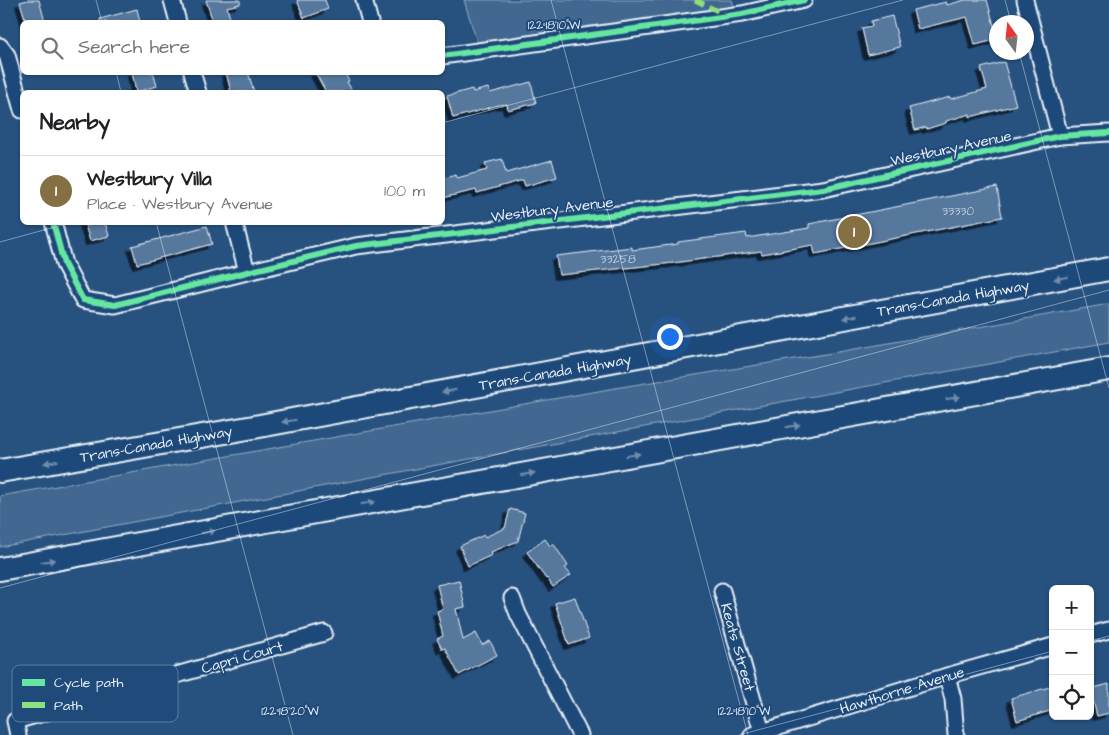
<!DOCTYPE html>
<meta charset="utf-8">
<style>
:root{--surface:#fff;--page:#f2f2f2;--text:#202124;--muted:#757577;--line:#e0e0e0;--accent:#847042}
body{margin:0;font-family:"Architects Daughter",sans-serif;background:var(--page);color:var(--text)}
.controls{position:absolute;right:15px;bottom:15px;display:grid;overflow:hidden;border-radius:8px;box-shadow:0 1px 4px #0004}
.controls button{width:45px;height:45px;display:grid;place-items:center;padding:0;border:0;border-bottom:1px solid var(--line);background:var(--surface);color:var(--text);font:25px sans-serif}
.compass{position:absolute;left:989px;top:15px;width:45px;height:45px;border-radius:50%;background:var(--surface);box-shadow:0 1px 4px #0004;rotate:345deg}
.you{position:absolute;left:669px;top:336px;width:18px;height:18px;margin:-12px;border:4px solid #fff;border-radius:50%;background:#1a73e8;box-shadow:0 0 0 8px #1a73e833}
.badge{display:grid;place-items:center;width:32px;height:32px;border-radius:50%;background:var(--accent);color:#fff;font-size:16px;font-weight:700}
.pin{position:absolute;translate:-50% -50%;border:2px solid #fff;box-shadow:0 1px 5px #0006}
.list{margin:0;padding:0;list-style:none}
h2{display:flex;justify-content:space-between;align-items:center;height:65px;margin:0;padding:0 20px;font-size:21px}
h2 small{font-size:16px;font-weight:400;color:var(--muted)}
.list li{display:grid;grid-template-columns:32px 1fr auto;gap:15px;align-items:center;box-sizing:border-box;height:70px;padding:0 20px;border-top:1px solid var(--line)}
.list b{display:block;font-size:19px;white-space:nowrap}
.list p{margin:0;font-size:16px;white-space:nowrap;color:var(--muted)}
.list em{font-size:16px;font-style:normal;color:var(--muted)}
.icon{flex:none;width:28px;height:28px;fill:none;stroke:currentColor;stroke-width:2;stroke-linecap:round;stroke-linejoin:round}
.map{position:relative;flex:none;width:1109px;height:735px;overflow:hidden}
.search{position:absolute;background:var(--surface);box-shadow:0 1px 4px #0004;left:20px;top:20px;width:425px;height:55px;display:flex;align-items:center;gap:12px;box-sizing:border-box;padding:0 18px;border-radius:8px;color:var(--muted);font-size:19px}
.panel{position:absolute;background:var(--surface);box-shadow:0 1px 4px #0004;left:20px;top:90px;width:425px;height:135px;border-radius:8px}
.map>svg:first-child{display:block}
</style>
<div class="map">
<svg width="1109" height="735" viewBox="0 0 1109 735">
<defs>
<filter id="shadow"><feDropShadow dx="-4.5" dy="4.5" stdDeviation="0" flood-color="#0009"/></filter>
</defs>
<rect width="100%" height="100%" fill="#27517f"/>
<filter id="ink" filterUnits="userSpaceOnUse"><feTurbulence type="fractalNoise" baseFrequency=".02" numOctaves="2"/><feDisplacementMap in="SourceGraphic" scale="10" xChannelSelector="R" yChannelSelector="G"/><feConvolveMatrix kernelMatrix="1 2 1 2 8 2 1 2 1" color-interpolation-filters="sRGB"/></filter>
<g filter="url(#ink)">
<g fill="#436891" stroke="#96acc4">
<polygon points="464,0 732,0 734,7 477,42"/>
<polygon points="1109,304 1109,342 426,467 0,547 0,496 621,387 838,352"/>
</g>
<g fill="#57789d" stroke="#e8f1f8" filter="url(#shadow)">
<polygon points="28,0 39,0 45,22 26,22 20,2"/>
<polygon points="206,0 240,0 240,4 227,7 231,22 213,22"/>
<polygon points="297,0 325,0 328,9 304,18"/>
<polygon points="965,0 987,0 995,29 993,30 995,40 975,45 967,17 918,29 913,10 946,2 947,5"/>
<polygon points="137,9 140,22 100,22 100,19"/>
<polygon points="892,16 900,47 868,55 862,28 872,26 871,21"/>
<polygon points="1004,62 1016,105 970,117 970,114 946,121 946,123 936,126 927,129 926,127 915,130 909,108 950,97 951,99 987,89 981,68"/>
<polygon points="132,72 153,72 157,86 136,92"/>
<polygon points="226,72 248,72 254,92 231,92"/>
<polygon points="315,72 344,72 349,81 347,82 353,92 326,92"/>
<polygon points="531,82 536,103 508,110 507,104 499,105 453,118 447,96 472,89 473,92 488,88 490,93"/>
<polygon points="502,159 506,173 552,160 557,177 525,186 523,180 477,193 476,190 442,198 442,179 456,175 457,178 487,170 485,163"/>
<polygon points="997,187 1002,217 815,254 813,245 762,254 761,251 673,263 559,275 556,256 632,247 632,250 678,244 678,242 746,233 747,238 809,228 809,224"/>
<polygon points="84,222 105,222 109,236 90,241"/>
<polygon points="207,226 212,244 137,264 132,246"/>
<polygon points="510,509 525,513 518,541 491,552 492,555 468,566 460,546 484,535 485,537 505,528"/>
<polygon points="545,539 550,546 553,543 568,566 565,568 571,575 553,587 547,578 546,579 527,552"/>
<polygon points="459,580 465,607 456,609 463,640 476,633 482,645 490,641 497,655 459,675 445,648 442,649 437,639 443,636 437,611 443,609 437,585"/>
<polygon points="575,597 589,638 569,645 555,603"/>
<polygon points="1109,684 1109,713 1097,716 1090,689"/>
<polygon points="1053,686 1053,710 1017,721 1011,698"/>
</g>
<g fill="none" stroke-linecap="round" stroke-linejoin="round">
<defs>
<g id="minor">
<polyline points="172,0 178,22"/>
<polyline points="364,0 370,22"/>
<polyline points="1025,0 1060,136"/>
<polyline points="0,46 7,55 22,110"/>
<polyline points="442,56 742,14 804,0"/>
<polyline points="192,72 198,92"/>
<polyline points="53,222 64,264 83,300 115,305 247,272 356,246 823,189 1060,136 1109,133"/>
<polyline points="234,222 247,272"/>
<polyline points="722,591 762,732"/>
<polyline points="512,598 518,614 580,735"/>
<polyline points="1090,635 1109,630"/>
<polyline points="947,676 953,699 956,735"/>
<polyline points="18,735 15,721 324,633"/>
<polyline points="752,735 947,676 1053,646"/>
</g>
<g id="highway">
<polyline points="0,471 254,427 1109,269"/>
<polyline points="0,569 1109,369"/>
</g>
</defs>
<use href="#minor" stroke="#e8f1f8" stroke-width="19"/>
<use href="#highway" stroke="#e8f1f8" stroke-width="26"/>
<use href="#minor" stroke="#1f4a7a" stroke-width="15"/>
<use href="#highway" stroke="#1f4a7a" stroke-width="22"/>
<polyline stroke="#8de07e" stroke-width="5" stroke-dasharray="10 5" stroke-linecap="butt" points="695,0 726,15"/>
<defs>
<g id="cycleway">
<polyline points="442,56 742,14 804,0"/>
<polyline points="53,222 64,264 83,300 115,305 247,272 356,246 823,189 1060,136 1109,133"/>
</g>
</defs>
<use href="#cycleway" stroke="#1f4a7a" stroke-width="9"/>
<use href="#cycleway" stroke="#66e7a1" stroke-width="6"/>
</g>
<defs><path id="oneway-solid" d="M-6-.8H1V-3.2L6.5 0L1 3.2V.8H-6Z" transform="scale(1.25)"/></defs>
<g fill="#6f8dac">
<use href="#oneway-solid" transform="translate(1061 278) rotate(170)"/>
<use href="#oneway-solid" transform="translate(850 317) rotate(170)"/>
<use href="#oneway-solid" transform="translate(449 391) rotate(170)"/>
<use href="#oneway-solid" transform="translate(953 398) rotate(-10)"/>
<use href="#oneway-solid" transform="translate(289 421) rotate(170)"/>
<use href="#oneway-solid" transform="translate(793 426) rotate(-10)"/>
<use href="#oneway-solid" transform="translate(633 455) rotate(-10)"/>
<use href="#oneway-solid" transform="translate(51 462) rotate(170)"/>
<use href="#oneway-solid" transform="translate(528 474) rotate(-10)"/>
<use href="#oneway-solid" transform="translate(368 503) rotate(-10)"/>
<use href="#oneway-solid" transform="translate(208 532) rotate(-10)"/>
<use href="#oneway-solid" transform="translate(48 561) rotate(-10)"/>
</g>
</g>
<path fill="none" stroke="#e8f1f8" stroke-width="1" stroke-opacity="0.45" d="M96,0L102,22M551,0L748,735M1005,0L1011,22M1019,52L1109,388M116,72L121,92M442,123L903,0M156,222L293,735M0,242L73,222M0,588L1109,290M1090,641L1109,636M739,735L1053,651"/>
<g text-anchor="middle" stroke-width="4" stroke-linejoin="round" paint-order="stroke">
<g font-size="12" fill="#c4d3e1">
<text x="958" y="215">33330</text>
<text x="618" y="263">33258</text>
</g>
<g font-size="15" fill="#e8f1f8" stroke="#1f4a7a">
<text transform="translate(951 148) rotate(-12)" y="5">Westbury Avenue</text>
<text transform="translate(552 209) rotate(-7)" y="5">Westbury Avenue</text>
<text transform="translate(953 298) rotate(-10)" y="5">Trans-Canada Highway</text>
<text transform="translate(555 372) rotate(-10)" y="5">Trans-Canada Highway</text>
<text transform="translate(156 444) rotate(-10)" y="5">Trans-Canada Highway</text>
<text transform="translate(738 647) rotate(74)" y="5">Keats Street</text>
<text transform="translate(242 657) rotate(-16)" y="5">Capri Court</text>
<text transform="translate(902 690) rotate(-17)" y="5">Hawthorne Avenue</text>
</g>
</g>
<rect x="12" y="665" width="166" height="57" rx="8" fill="#1f4a7a" stroke="#5b7ca0" stroke-width="1"/>
<rect x="22" y="679" width="23" height="7" fill="#66e7a1"/>
<rect x="22" y="702" width="23" height="6" fill="#8de07e"/>
<g font-size="14" fill="#e8f1f8">
<text x="54" y="687">Cycle path</text>
<text x="54" y="710">Path</text>
</g>
<g font-size="12" text-anchor="middle" fill="#e8f1f8" stroke="#1f4a7a" stroke-width="4" stroke-linejoin="round" paint-order="stroke">
<text x="554" y="29">122°18'10"W</text>
<text x="290" y="715">122°18'20"W</text>
<text x="744" y="715">122°18'10"W</text>
</g>
</svg>
<div class="controls">
<button>+</button>
<button>−</button>
<button><svg class="icon" aria-label="locate" viewBox="0 0 24 24"><circle cx="12" cy="12" r="6"/><path d="M12 2v4M12 18v4M2 12h4M18 12h4"/></svg></button>
</div>
<svg class="compass" viewBox="-18 -18 36 36"><path d="M0-13l5 13h-10z" fill="#e53935"/><path d="M0 13l5-13h-10z" fill="#757577"/></svg>
<div class="you"></div>
<div class="pin badge" style="left:854px;top:232px">1</div>
<div class="search"><svg class="icon" aria-label="search" viewBox="0 0 24 24"><circle cx="10" cy="10" r="6"/><path d="M15 15l6 6"/></svg>Search here</div>
<section class="panel">
<h2>Nearby<small></small></h2>
<ul class="list">
<li><span class="badge">1</span><div><b>Westbury Villa</b><p>Place · Westbury Avenue</p></div><em>100 m</em></li>
</ul>
</section>
</div>
